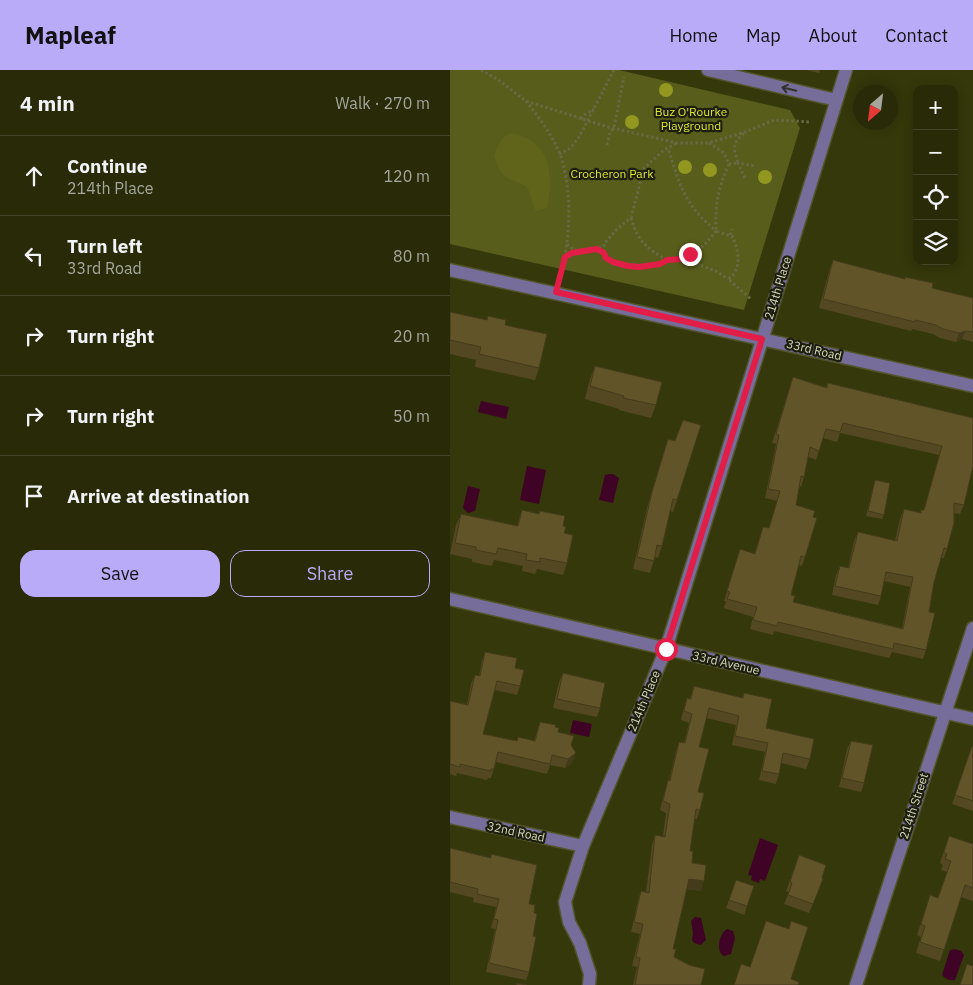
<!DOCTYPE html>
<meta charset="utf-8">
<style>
:root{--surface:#282a08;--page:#303212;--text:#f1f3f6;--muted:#a5a79c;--line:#444629;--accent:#b9abf7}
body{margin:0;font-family:"IBM Plex Sans",sans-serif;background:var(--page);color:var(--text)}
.controls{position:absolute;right:15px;top:15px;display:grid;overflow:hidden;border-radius:10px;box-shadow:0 2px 12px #0003}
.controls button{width:45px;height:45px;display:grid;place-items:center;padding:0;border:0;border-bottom:1px solid var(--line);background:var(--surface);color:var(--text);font:25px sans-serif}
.compass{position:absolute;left:403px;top:15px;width:45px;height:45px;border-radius:50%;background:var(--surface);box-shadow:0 2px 12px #0003;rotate:208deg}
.stop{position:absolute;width:15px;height:15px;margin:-11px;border:4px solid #e11d48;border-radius:50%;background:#fff}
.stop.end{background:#e11d48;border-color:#fff;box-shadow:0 1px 5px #0008}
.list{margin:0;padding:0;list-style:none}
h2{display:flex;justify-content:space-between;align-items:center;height:65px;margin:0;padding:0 20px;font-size:21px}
h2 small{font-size:16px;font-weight:400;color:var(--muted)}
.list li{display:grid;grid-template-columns:32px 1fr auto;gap:15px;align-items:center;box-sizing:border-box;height:80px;padding:0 20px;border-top:1px solid var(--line)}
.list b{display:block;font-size:19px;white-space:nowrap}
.list p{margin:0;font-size:16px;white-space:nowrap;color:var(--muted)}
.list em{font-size:16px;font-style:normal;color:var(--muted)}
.actions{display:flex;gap:10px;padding:15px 20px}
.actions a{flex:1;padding:11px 0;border:1px solid var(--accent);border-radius:15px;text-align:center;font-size:18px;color:var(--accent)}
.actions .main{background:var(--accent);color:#111}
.icon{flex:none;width:28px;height:28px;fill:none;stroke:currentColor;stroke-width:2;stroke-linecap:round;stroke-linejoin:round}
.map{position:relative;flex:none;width:523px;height:915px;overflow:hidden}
header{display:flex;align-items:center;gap:30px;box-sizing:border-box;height:70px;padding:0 25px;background:var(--accent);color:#111}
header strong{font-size:24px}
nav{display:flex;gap:28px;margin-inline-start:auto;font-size:18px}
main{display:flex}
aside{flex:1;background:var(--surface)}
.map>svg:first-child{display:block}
</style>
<header>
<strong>Mapleaf</strong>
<nav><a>Home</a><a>Map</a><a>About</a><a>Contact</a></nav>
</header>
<main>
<aside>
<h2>4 min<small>Walk · 270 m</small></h2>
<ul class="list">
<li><svg class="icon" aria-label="ahead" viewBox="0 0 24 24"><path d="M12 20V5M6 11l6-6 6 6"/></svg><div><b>Continue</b><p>214th Place</p></div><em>120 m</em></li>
<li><svg class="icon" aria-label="left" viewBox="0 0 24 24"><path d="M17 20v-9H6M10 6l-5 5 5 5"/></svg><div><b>Turn left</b><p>33rd Road</p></div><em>80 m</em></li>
<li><svg class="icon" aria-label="right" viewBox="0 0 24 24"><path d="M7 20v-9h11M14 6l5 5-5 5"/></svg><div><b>Turn right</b></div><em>20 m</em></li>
<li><svg class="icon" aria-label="right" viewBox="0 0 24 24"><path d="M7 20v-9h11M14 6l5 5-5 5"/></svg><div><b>Turn right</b></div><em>50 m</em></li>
<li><svg class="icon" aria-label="arrive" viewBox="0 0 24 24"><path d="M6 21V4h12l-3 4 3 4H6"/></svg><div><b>Arrive at destination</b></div></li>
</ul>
<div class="actions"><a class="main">Save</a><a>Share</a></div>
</aside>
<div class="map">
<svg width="523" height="915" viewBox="0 0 523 915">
<rect width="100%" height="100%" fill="#35380a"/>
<polygon fill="#595d1b" points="0,0 169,0 340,40 350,58 294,240 0,174"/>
<path fill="#60641b" d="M60,63C101,69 104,105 97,138L86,141C82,133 81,125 77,117C55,105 54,112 44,87C48,76 50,69 60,63Z"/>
<g fill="#3f0425">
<polygon points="31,331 59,337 56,349 28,342"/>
<polygon points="77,396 96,400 89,434 70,430"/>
<polygon points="159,404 163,404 169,408 163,433 149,430 155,405"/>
<polygon points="18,416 30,419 25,441 18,443 13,438"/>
<polygon points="123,650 142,654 139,667 120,663"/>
<polygon points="310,768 328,775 315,811 310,809 309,813 301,810 302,806 298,805"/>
<polygon points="245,847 251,848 256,870 251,875 244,873 242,870 243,863 241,851"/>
<path d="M277,859L283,861L285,868L281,884L274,886L271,884C267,877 269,864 277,859Z"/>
<path d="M505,879L511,881L514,885L505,910C500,911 495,909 492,905L500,880Z"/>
</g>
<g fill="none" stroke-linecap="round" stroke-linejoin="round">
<defs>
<g id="minor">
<polyline points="258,0 386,30"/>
<polyline points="0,200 523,316"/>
<polyline points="0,529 523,649"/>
<polyline points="0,747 133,776"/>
<polyline points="139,915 140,904 130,873 119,852 115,832 133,776 216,579 396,0"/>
<polyline points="406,915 523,558"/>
</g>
</defs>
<use href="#minor" stroke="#52552b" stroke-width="15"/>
<g stroke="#666941" stroke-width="3" stroke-dasharray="2.5 2.5" stroke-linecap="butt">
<polyline points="31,0 47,9 76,31 158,57 227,73 258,73 295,62 324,50 361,52"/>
<path d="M76,31C90,49 105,68 112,90C123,130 120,171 109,211"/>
<polyline points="131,49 134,45 144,39"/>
<path d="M259,73L274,83L279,94L288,93C284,78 281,75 294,63"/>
<polyline points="157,75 160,62 164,58 174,7"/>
<polyline points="109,84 119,79 128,69 164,0"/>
<path d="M279,94C268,118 265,134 266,161L283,167C288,180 293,200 278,209L301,229"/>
<polyline points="295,108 288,93 305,96"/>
<polyline points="181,148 194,98 214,80 227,73"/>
<polyline points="280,165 282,159"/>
<path d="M117,174C127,185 142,184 153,175"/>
<polyline points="116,187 121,183 128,182"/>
<polyline points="232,189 266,201 278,209"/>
<path d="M217,190C197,179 187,170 181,148L168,158L154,174C154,178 153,182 155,186C164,199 194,197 207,194C211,193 214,191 218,190C223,189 229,190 234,188C248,182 257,173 266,161C234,134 230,116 218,78"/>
</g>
<use href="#minor" stroke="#766d9b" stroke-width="12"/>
</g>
<g fill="#92981f">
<circle cx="216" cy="20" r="7"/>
<circle cx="182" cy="52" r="7"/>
<circle cx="235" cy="97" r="7"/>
<circle cx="260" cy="100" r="7"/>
<circle cx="315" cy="107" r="7"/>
</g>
<g fill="#534822" fill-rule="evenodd">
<polygon points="357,0 370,0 369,3"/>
<polygon points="383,190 482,218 523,228 523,272 512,269 506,272 490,268 483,264 462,259 461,261 369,238 380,198"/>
<polygon points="0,242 36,250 38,246 55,255 89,298 85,310 25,297 26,290 0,284"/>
<polygon points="145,296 206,335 201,348 169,340 169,339 135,329 140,309"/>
<path d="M343,307L376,317L378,313L523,348V399H522L514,435L510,444L504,443L497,479L494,488H491L484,512L479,542L476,580L473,589L442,582L439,588L324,561L323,565L300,559L303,547L274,538L276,531H274L290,479L304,484L313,457L319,458L327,431L315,428L326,374L322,373ZM390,363L489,385L474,440H471L470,443L454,439L450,449L445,471L408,462L404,471L398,498L390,496L386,505L382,525L428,535L431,526L434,511L460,517L452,558L343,532L341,525L349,495L352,496L355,487L363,447L346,435L350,416L351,417L354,407L358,387L366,390L373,368L387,372Z"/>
<polygon points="218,369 227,430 223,442 220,441 212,476 208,488 205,487 200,503 183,499 198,434"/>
<polygon points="425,410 434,445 432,449 416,446"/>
<polygon points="72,440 113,456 117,493 113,505 87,499 85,504 72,501 73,496 44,490 42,496 22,492 22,489 0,484 6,455 11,444 67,456"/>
<polygon points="35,582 65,598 70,616 67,625 45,620 33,664 67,671 84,671 90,652 105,657 108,662 121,675 122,693 115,698 100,695 97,704 46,692 41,708 38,708 37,710 7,703 6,706 0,704 0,631 17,634 21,614 25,605 29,606 32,591"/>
<polygon points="113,603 150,638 147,647 103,638 109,612"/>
<polygon points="244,616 292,628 294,623 316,658 360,689 356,699 331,693 329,704 326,714 309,710 315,682 282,675 286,655 256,648 249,677 248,722 250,740 247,749 245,749 240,781 242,793 251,821 237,819 223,879 224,887 251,915 183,915 187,897 182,896 190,864 181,862 188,830 191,821 196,822 202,775 205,765 213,766 216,743 210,740 215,720 218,710 219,711 226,681 229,672 234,673 239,653 231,650 234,637 237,628 240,628"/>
<polygon points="401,671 414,713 411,722 389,717 397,679"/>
<polygon points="522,676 523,677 523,741 502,734"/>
<polygon points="499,766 523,774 523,831 511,827 490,891 466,883 471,867 467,865 480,825 488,828 497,802 491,800 493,795 490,793"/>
<polygon points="0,778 79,834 84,843 79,902 76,910 36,902 45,859 41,858 46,837 23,832 24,828 0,822"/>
<polygon points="349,785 370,818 359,843 334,834 339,822 336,821"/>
<polygon points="286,810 304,816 294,845 276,838"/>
</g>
<g fill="#443b1c">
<polygon points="516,261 512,269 506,272 509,263"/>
<polygon points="126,683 122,693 115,698 118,689"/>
<polygon points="239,809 254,811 251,821 235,818"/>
</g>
<g fill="#615428" stroke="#443b1c" fill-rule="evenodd">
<polygon points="383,190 455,209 455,207 483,213 482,218 523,228 523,262 516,261 509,263 493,259 486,255 465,250 465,252 373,229"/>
<polygon points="0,242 37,250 38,246 56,250 55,255 97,264 89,298 29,284 31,277 0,270"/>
<polygon points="145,296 212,312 206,335 173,328 174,326 140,316"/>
<path d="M343,307L377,318L378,313L523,348V396L514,435L504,433V453L497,479L494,478L484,512L479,542L485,543L476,580L444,573L443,579L328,552L327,556L303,550L307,537L277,529L280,522L277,521L290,479L305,484L313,457L319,458L330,421L318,419L329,365L326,364ZM393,353L492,376L474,440H471V443L454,439L447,471L408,462L399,498L390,496L385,516L431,526L436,502L463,507L453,559L343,532L345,526L341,525L351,486L355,487L367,448L363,447L365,441L346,435L351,406L354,407L360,377L369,381L376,359L390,362Z"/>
<polygon points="233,350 251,355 227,430 223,429 212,476 207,475 204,491 187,487 202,422 218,369 225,371"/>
<polygon points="425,410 440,413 434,445 418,441"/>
<polygon points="72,440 89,444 90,441 115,446 113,456 116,457 114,463 123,465 117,493 90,488 90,492 76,490 77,484 48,478 46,484 26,480 26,477 5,473 11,444 68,456"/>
<polygon points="35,582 67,588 65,598 74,600 70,616 47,611 33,664 67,671 68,667 85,671 90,652 106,655 105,657 109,658 108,662 124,666 121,675 126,683 118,689 102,685 100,694 48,682 44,699 41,699 41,701 10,694 10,697 0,694 0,631 18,635 25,605 30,606"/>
<polygon points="113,603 155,613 150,638 107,629"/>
<polygon points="244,616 293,628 294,623 322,629 316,658 364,669 360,689 333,683 329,704 312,701 318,673 285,666 289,646 259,638 249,677 259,679 248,722 254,723 250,740 246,739 240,781 243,781 242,793 256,795 254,811 239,809 223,879 226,879 224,887 239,895 255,899 251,915 185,915 190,888 186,887 193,854 184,852 191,821 199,823 205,765 215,767 220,734 213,731 218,710 220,711 229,672 235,673 242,644 234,641 237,628 241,629"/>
<polygon points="401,671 423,675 414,713 392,708"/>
<polygon points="522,676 523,677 523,731 505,725"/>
<polygon points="499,766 523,774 523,818 515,815 494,880 470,872 475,856 471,854 480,825 488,828 501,791 495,789 497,784 494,782"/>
<polygon points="0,778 41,788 41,784 87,795 79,834 85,835 84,843 87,844 83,866 86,867 79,902 39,893 48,850 44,849 49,829 27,824 28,819 0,812"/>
<polygon points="349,785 376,795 372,808 373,809 363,834 338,825 342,813 340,812"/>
<polygon points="286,810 304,816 297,836 279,830"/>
<polygon points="316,851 339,859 341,851 358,857 341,909 349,912 348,915 284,915 291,894 300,897"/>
<polygon points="517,894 523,896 523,915 510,915"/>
<polygon points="67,913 77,915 66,915"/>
</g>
<defs><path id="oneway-shaft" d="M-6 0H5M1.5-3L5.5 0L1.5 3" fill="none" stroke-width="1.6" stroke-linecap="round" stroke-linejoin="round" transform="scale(1.25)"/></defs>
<use stroke="#33322f" href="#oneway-shaft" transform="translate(339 19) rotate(-167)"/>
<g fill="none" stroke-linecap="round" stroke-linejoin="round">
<polyline stroke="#e11d48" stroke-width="6" points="216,579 312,269 106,222 115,187 122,183 147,179 154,183 156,188 163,192 178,196 189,197 210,194 217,190 232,189 240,184"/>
</g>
<g text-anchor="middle" stroke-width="4.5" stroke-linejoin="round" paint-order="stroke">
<g font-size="12" fill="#dee730" stroke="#1d1e0b">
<text x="241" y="46">Buz O'Rourke<tspan x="241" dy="14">Playground</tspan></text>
<text x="162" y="108">Crocheron Park</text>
</g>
<g font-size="12" fill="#d5d8c0" stroke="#1d1e0b">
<text transform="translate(328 218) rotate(-73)" y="4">214th Place</text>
<text transform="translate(364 280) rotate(13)" y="4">33rd Road</text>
<text transform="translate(276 593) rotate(13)" y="4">33rd Avenue</text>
<text transform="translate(194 631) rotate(-67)" y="4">214th Place</text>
<text transform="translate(464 736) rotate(-72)" y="4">214th Street</text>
<text transform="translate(66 762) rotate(12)" y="4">32nd Road</text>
</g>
</g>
</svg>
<div class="controls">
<button>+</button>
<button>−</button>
<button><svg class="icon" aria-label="locate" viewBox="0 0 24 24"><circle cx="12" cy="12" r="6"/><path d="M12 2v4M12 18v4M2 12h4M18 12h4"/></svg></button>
<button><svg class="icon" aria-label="layers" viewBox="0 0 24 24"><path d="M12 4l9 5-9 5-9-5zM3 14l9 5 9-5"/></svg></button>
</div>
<svg class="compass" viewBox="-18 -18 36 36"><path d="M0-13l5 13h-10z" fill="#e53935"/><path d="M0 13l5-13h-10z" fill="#a5a79c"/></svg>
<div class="stop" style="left:216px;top:579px"></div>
<div class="stop end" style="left:240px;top:184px"></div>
</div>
</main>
